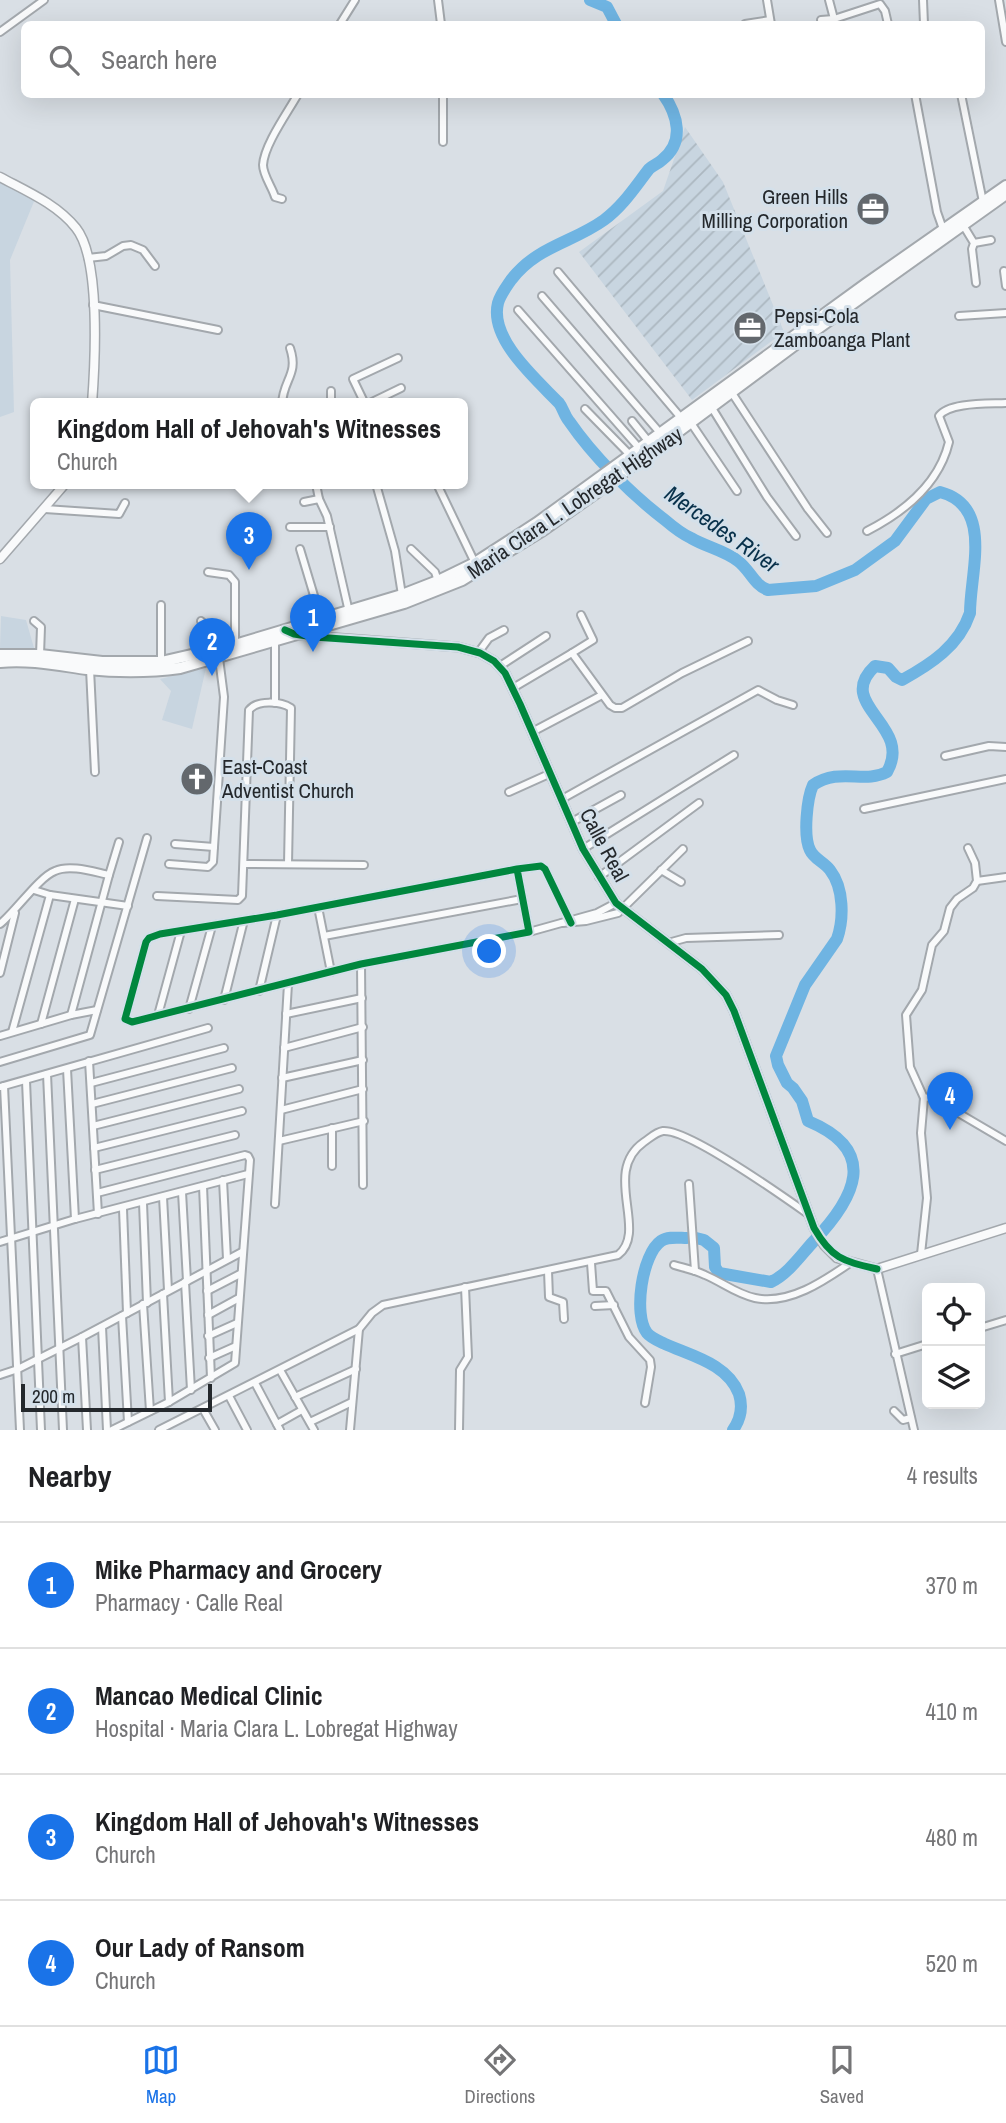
<!DOCTYPE html>
<meta charset="utf-8">
<style>
:root{--surface:#fff;--page:#f2f2f2;--text:#202124;--muted:#757577;--line:#e0e0e0;--accent:#1a73e8}
body{margin:0;font-family:"Archivo Narrow",sans-serif;background:var(--page);color:var(--text)}
.controls{position:absolute;right:21px;bottom:21px;display:grid;overflow:hidden;border-radius:10px;box-shadow:0 7px 28px #0002}
.controls button{width:63px;height:63px;display:grid;place-items:center;padding:0;border:0;border-bottom:2px solid var(--line);background:var(--surface);color:var(--text);font:35px sans-serif}
.scale{position:absolute;left:21px;bottom:18px;width:191px;box-sizing:border-box;padding-left:7px;border:4px solid #24282c;border-top:0;font-size:19px;line-height:24px;white-space:nowrap;color:#24282c;-webkit-text-stroke:5px #d4e0ea;paint-order:stroke}
.you{position:absolute;left:490px;top:952px;width:24px;height:24px;margin:-18px;border:5px solid #fff;border-radius:50%;background:#1a73e8;box-shadow:0 0 0 10px #1a73e833}
.badge{display:grid;place-items:center;width:46px;height:46px;border-radius:50%;background:var(--accent);color:#fff;font-size:23px;font-weight:700}
.pin{position:absolute;translate:-50% -58px;filter:drop-shadow(0 2px 4px #0008)}
.pin::after{content:'';position:absolute;top:37px;width:24px;height:21px;background:inherit;clip-path:polygon(0 0,100% 0,50% 100%)}
.popup{position:absolute;left:30px;top:398px;width:438px;height:91px;box-sizing:border-box;display:grid;place-content:center;border-radius:10px;background:var(--surface);filter:drop-shadow(0 2px 5px #0005);font-size:23px;white-space:nowrap;color:var(--muted)}
.popup b{font-size:26px;color:var(--text)}
.popup::after{content:'';position:absolute;left:50%;top:100%;margin-left:-14px;border:14px solid transparent;border-top-color:var(--surface)}
.list{margin:0;padding:0;list-style:none}
h2{display:flex;justify-content:space-between;align-items:center;height:91px;margin:0;padding:0 28px;font-size:30px}
h2 small{font-size:23px;font-weight:400;color:var(--muted)}
.list li{display:grid;grid-template-columns:46px 1fr auto;gap:21px;align-items:center;box-sizing:border-box;height:126px;padding:0 28px;border-top:2px solid var(--line)}
.list b{display:block;font-size:26px;white-space:nowrap}
.list p{margin:0;font-size:23px;white-space:nowrap;color:var(--muted)}
.list em{font-size:23px;font-style:normal;color:var(--muted)}
.icon{flex:none;width:38px;height:38px;fill:none;stroke:currentColor;stroke-width:2;stroke-linecap:round;stroke-linejoin:round}
.map{position:relative;flex:none;width:1006px;height:1430px;overflow:hidden}
.search{position:absolute;background:var(--surface);box-shadow:0 7px 28px #0002;left:21px;right:21px;top:21px;height:77px;display:flex;align-items:center;gap:18px;box-sizing:border-box;padding:0 24px;border-radius:10px;color:var(--muted);font-size:26px}
.sheet{height:595px;background:var(--surface)}
nav{display:flex;justify-content:space-around;align-items:center;box-sizing:border-box;height:98px;border-top:2px solid var(--line);background:var(--surface);font-size:19px;color:var(--muted)}
nav a{display:grid;justify-items:center;gap:4px}
nav .on{color:var(--accent)}
.map>svg:first-child{display:block}
</style>
<div class="map">
<svg width="1006" height="1430" viewBox="0 0 1006 1430">
<defs>
<pattern id="industrial-furrows" width="10" height="10" patternUnits="userSpaceOnUse" patternTransform="scale(1.75)"><rect width="10" height="10" fill="#c8d5e0"/><path d="M-1 1l2-2M0 10L10 0M9 11l2-2" fill="none" stroke="#acb7c0"/></pattern>
</defs>
<rect width="100%" height="100%" fill="#d9dfe5"/>
<g fill="#c8d5e0">
<polygon points="0,180 35,199 10,260 14,412 0,417"/>
<polygon points="1,616 26,620 34,648 0,648"/>
<polygon points="206,668 192,729 162,720 171,691 160,679"/>
</g>
<polygon fill="url(#industrial-furrows)" points="685,127 723,182 784,332 692,400 579,252 663,191"/>
<g fill="none" stroke-linecap="round" stroke-linejoin="round">
<g stroke="#6fb4e2" stroke-width="12">
<polyline points="590,0 607,7 616,24"/>
<path d="M663,94C678,115 685,142 662,160C658,164 653,165 649,169C635,187 623,206 604,220C572,243 537,246 511,280C507,286 500,295 498,303C489,339 536,379 559,403C563,408 564,415 569,421C593,456 631,494 665,520C672,526 682,534 691,538C706,547 724,550 738,561C750,570 754,585 768,590L816,586L855,570L895,541L926,499L940,492C994,506 970,572 970,613C959,646 931,664 902,680L896,677L888,668L875,666C833,705 914,725 887,772C864,784 840,767 813,785C807,798 803,836 810,850C814,859 824,862 830,870C844,888 844,919 837,939L805,985L776,1056L778,1065L787,1083L793,1088L802,1101L808,1121C880,1151 855,1198 813,1242C801,1255 788,1274 771,1282L719,1273L715,1267L714,1248L704,1240L696,1238"/>
<path d="M687,1238C679,1238 668,1236 661,1241C642,1254 633,1315 647,1333C651,1338 659,1341 665,1344C692,1356 728,1364 739,1394C743,1407 740,1420 733,1430"/>
</g>
<defs>
<g id="minor">
<polyline points="438,0 441,24"/>
<polyline points="767,0 771,24"/>
<polyline points="829,0 834,19"/>
<polyline points="923,0 924,24"/>
<polyline points="999,0 1006,42"/>
<polyline points="821,20 834,19 880,4 885,11 888,24"/>
<polyline points="340,24 355,0"/>
<polyline points="745,24 770,20"/>
<polyline points="0,32 44,0"/>
<polyline points="915,94 937,212 944,232"/>
<polyline points="961,94 983,202"/>
<polyline points="443,142 443,94"/>
<path d="M282,199L275,197C272,187 263,175 263,165C264,145 288,112 298,94"/>
<polyline points="963,225 974,243 972,249 976,283"/>
<polyline points="974,243 991,240"/>
<polyline points="88,258 106,256 123,246 131,245 143,250 155,266"/>
<polyline points="1004,271 1006,286"/>
<polyline points="558,272 682,419"/>
<polyline points="542,296 661,434"/>
<polyline points="93,305 218,330"/>
<polyline points="518,310 640,449"/>
<polyline points="959,316 1006,313"/>
<polyline points="331,391 331,404"/>
<polyline points="732,393 808,509 827,533"/>
<path d="M282,404C283,379 299,375 290,348"/>
<polyline points="365,404 353,379 398,358"/>
<polyline points="368,404 401,388"/>
<polyline points="712,408 767,497 796,536"/>
<polyline points="585,409 631,456"/>
<polyline points="632,421 649,442"/>
<polyline points="691,423 737,491"/>
<polyline points="316,484 319,499 327,516 349,612"/>
<polyline points="376,484 395,551 402,595"/>
<polyline points="437,484 475,563"/>
<polyline points="304,502 319,499"/>
<polyline points="45,509 119,514 125,503"/>
<polyline points="290,527 330,527"/>
<path d="M867,531C904,512 939,484 949,442L939,416C949,402 989,404 1006,403"/>
<polyline points="300,549 321,619"/>
<polyline points="411,549 435,572 438,581"/>
<polyline points="208,572 229,575 235,582 235,645"/>
<polyline points="34,621 41,627 40,655"/>
<polyline points="201,621 207,626 217,650"/>
<polyline points="275,642 275,703"/>
<polyline points="478,653 489,638 504,630"/>
<polyline points="572,653 593,640 581,615"/>
<polyline points="161,662 161,605"/>
<polyline points="500,666 546,636"/>
<polyline points="90,669 95,772"/>
<polyline points="513,688 572,653 610,705 615,708 622,708 682,673 748,641"/>
<polyline points="532,732 602,695"/>
<polyline points="945,756 989,746 1006,747"/>
<polyline points="509,792 549,774"/>
<polyline points="562,799 758,690 777,700 793,705"/>
<polyline points="864,809 1006,779"/>
<polyline points="572,822 621,795"/>
<polyline points="175,844 214,847"/>
<polyline points="583,849 734,755"/>
<polyline points="169,864 208,867 213,862 224,697 219,658"/>
<polyline points="245,864 364,865"/>
<polyline points="517,869 529,932 361,964 132,1022 125,1019 146,942 149,938 160,934 277,915 517,869 541,866 545,869 571,923"/>
<polyline points="661,870 681,882"/>
<polyline points="599,877 699,803"/>
<polyline points="977,881 1006,877"/>
<polyline points="34,890 50,895 128,906"/>
<path d="M157,896L238,900L242,896L249,710C257,700 280,701 291,708L288,864"/>
<polyline points="318,907 331,972"/>
<polyline points="562,923 586,921 618,913 683,849"/>
<path d="M0,924C16,911 39,877 55,871C70,864 94,872 109,875L119,842"/>
<polyline points="529,932 597,913 616,903"/>
<polyline points="324,936 522,899"/>
<polyline points="668,943 686,938 779,935"/>
<polyline points="361,964 363,1185"/>
<polyline points="0,973 15,913"/>
<polyline points="259,991 277,915"/>
<polyline points="224,1000 244,920"/>
<polyline points="189,1009 212,926"/>
<polyline points="286,1014 362,998"/>
<polyline points="71,1015 109,875"/>
<polyline points="158,1015 181,931"/>
<polyline points="41,1024 75,899"/>
<polyline points="12,1032 50,895"/>
<polyline points="0,1036 71,1015 97,1010"/>
<polyline points="284,1048 363,1027"/>
<polyline points="89,1061 98,1214"/>
<polyline points="0,1062 90,1035 147,838"/>
<polyline points="67,1069 75,1219"/>
<polyline points="47,1074 63,1430"/>
<polyline points="282,1078 363,1060"/>
<polyline points="26,1081 41,1430"/>
<polyline points="91,1083 224,1048"/>
<polyline points="4,1086 20,1430"/>
<polyline points="0,1087 208,1028"/>
<polyline points="924,1098 910,1067 906,1015 922,990 932,945 944,931 950,908 957,899 973,888 977,881 975,863 968,848"/>
<polyline points="92,1104 232,1068"/>
<polyline points="281,1110 363,1089"/>
<polyline points="93,1126 239,1089"/>
<polyline points="332,1128 332,1166"/>
<polyline points="279,1141 364,1121"/>
<polyline points="94,1148 242,1111"/>
<polyline points="95,1170 235,1135"/>
<polyline points="223,1180 227,1259"/>
<polyline points="689,1184 695,1271"/>
<polyline points="203,1186 211,1378"/>
<polyline points="182,1192 187,1281"/>
<polyline points="97,1193 245,1155 248,1156 250,1160 235,1363 169,1402 112,1430"/>
<polyline points="163,1197 168,1290"/>
<polyline points="143,1203 147,1303"/>
<polyline points="275,1204 288,984"/>
<polyline points="123,1209 127,1313"/>
<polyline points="0,1242 75,1219 248,1174"/>
<polyline points="921,1254 927,1198 921,1133 924,1098 931,1097 938,1101 1006,1141"/>
<polyline points="591,1263 593,1291 606,1291 629,1337 650,1360 651,1367 645,1403"/>
<path d="M674,1265C684,1268 695,1270 705,1275C722,1282 736,1294 755,1298C789,1305 824,1281 850,1263"/>
<polyline points="877,1269 914,1430"/>
<polyline points="548,1271 549,1297 563,1302 564,1319"/>
<polyline points="185,1282 191,1390"/>
<polyline points="207,1291 240,1274"/>
<polyline points="163,1294 169,1402"/>
<polyline points="143,1304 150,1411"/>
<polyline points="595,1306 614,1305"/>
<polyline points="208,1315 239,1298"/>
<polyline points="122,1316 128,1422"/>
<polyline points="102,1327 107,1430"/>
<polyline points="980,1328 1006,1320"/>
<polyline points="208,1336 237,1323"/>
<polyline points="82,1337 87,1430"/>
<polyline points="895,1354 927,1344"/>
<polyline points="209,1358 236,1346"/>
<polyline points="280,1370 314,1430"/>
<polyline points="0,1375 18,1369 82,1337 242,1252"/>
<polyline points="255,1383 280,1430"/>
<polyline points="229,1396 247,1430"/>
<polyline points="295,1397 356,1369"/>
<polyline points="203,1409 215,1430"/>
<polyline points="894,1411 903,1420 911,1418"/>
<polyline points="310,1422 352,1402"/>
<polyline points="277,1424 302,1410"/>
<path d="M159,1430L359,1329L372,1313L383,1305L618,1255C649,1231 601,1172 644,1142C650,1138 656,1132 663,1131C688,1129 784,1197 808,1214"/>
<polyline points="350,1430 359,1329"/>
<polyline points="459,1430 460,1370 468,1357 465,1287"/>
</g>
<g id="tertiary">
<path d="M0,177C26,191 57,204 76,228C101,259 95,364 92,404"/>
<polyline points="0,559 65,484"/>
<polyline points="298,635 458,647 480,653 494,661 505,673 520,704 583,849 616,903 702,969 726,995 734,1011 814,1228 824,1245 837,1258 877,1269 1006,1228"/>
</g>
<g id="trunk">
<polyline points="0,655 40,655 102,662 161,662 235,645 402,595 438,581 475,563 537,523 866,284 1006,186"/>
<path d="M0,662C29,659 58,665 87,669C118,672 150,672 180,668L404,603L462,580L543,530L597,492L796,344L1006,194"/>
</g>
</defs>
<use href="#minor" stroke="#a3a8ad" stroke-width="10"/>
<use href="#tertiary" stroke="#a3a8ad" stroke-width="11"/>
<use href="#trunk" stroke="#a3a8ad" stroke-width="14"/>
<use href="#minor" stroke="#f9fafb" stroke-width="6"/>
<use href="#tertiary" stroke="#f9fafb" stroke-width="8"/>
<use href="#trunk" stroke="#f9fafb" stroke-width="10"/>
<defs>
<g id="cycleway">
<path d="M285,630L294,634L314,637L458,647L480,653L494,661L505,673L520,704L583,849L616,903L702,969L726,995L734,1011L814,1228C832,1259 843,1261 877,1269"/>
<polyline points="517,869 529,932 361,964 132,1022 125,1019 146,942 149,938 160,934 277,915 517,869 541,866 545,869 571,923"/>
</g>
</defs>
<use href="#cycleway" stroke="#d4e0ea" stroke-width="11"/>
<use href="#cycleway" stroke="#00873e" stroke-width="7"/>
</g>
<defs>
<symbol id="office-disc" viewBox="-11 -11 22 22"><circle r="9.5" fill="#63686d" stroke="#d4e0ea"/><path d="M-6-3h4V-5.5h4V-3h4V5H-6ZM-1-4.5V-3h2v-1.5ZM-6 0V1H6V0Z" fill="#fff"/></symbol>
<symbol id="church-disc" viewBox="-11 -11 22 22"><circle r="9.5" fill="#63686d" stroke="#d4e0ea"/><path d="M-1.2-6h2.4v3.5h3.3v2.4h-3.3V6h-2.4V-.1h-3.3v-2.4h3.3Z" fill="#fff"/></symbol>
</defs>
<g fill-rule="evenodd">
<use href="#office-disc" x="854" y="190" width="38" height="38"/>
<use href="#office-disc" x="731" y="309" width="38" height="38"/>
<use href="#church-disc" x="178" y="760" width="38" height="38"/>
</g>
<g text-anchor="middle" stroke-width="6" stroke-linejoin="round" paint-order="stroke">
<g font-size="21" fill="#24282c" stroke="#d4e0ea" text-anchor="start">
<text x="848" y="204" text-anchor="end">Green Hills<tspan x="848" dy="24">Milling Corporation</tspan></text>
<text x="774" y="323">Pepsi-Cola<tspan x="774" dy="24">Zamboanga Plant</tspan></text>
<text x="222" y="774">East-Coast<tspan x="222" dy="24">Adventist Church</tspan></text>
</g>
<g font-size="21" fill="#24282c" stroke="#d4e0ea">
<text transform="translate(575 503) rotate(-34)" y="7">Maria Clara L. Lobregat Highway</text>
<text transform="translate(604 845) rotate(62)" y="7">Calle Real</text>
</g>
<g font-size="23" font-style="italic" fill="#08314b" stroke="#d4e0ea">
<text transform="translate(722 529) rotate(35)" y="8">Mercedes River</text>
</g>
</g>
</svg>
<div class="controls">
<button><svg class="icon" aria-label="locate" viewBox="0 0 24 24"><circle cx="12" cy="12" r="6"/><path d="M12 2v4M12 18v4M2 12h4M18 12h4"/></svg></button>
<button><svg class="icon" aria-label="layers" viewBox="0 0 24 24"><path d="M12 4l9 5-9 5-9-5zM3 14l9 5 9-5"/></svg></button>
</div>
<div class="scale">200 m</div>
<div class="you"></div>
<div class="pin badge" style="left:313px;top:652px">1</div>
<div class="pin badge" style="left:212px;top:676px">2</div>
<div class="pin badge" style="left:249px;top:570px">3</div>
<div class="popup"><b>Kingdom Hall of Jehovah's Witnesses</b>Church</div>
<div class="pin badge" style="left:950px;top:1130px">4</div>
<div class="search"><svg class="icon" aria-label="search" viewBox="0 0 24 24"><circle cx="10" cy="10" r="6"/><path d="M15 15l6 6"/></svg>Search here</div>
</div>
<section class="sheet">
<h2>Nearby<small>4 results</small></h2>
<ul class="list">
<li><span class="badge">1</span><div><b>Mike Pharmacy and Grocery</b><p>Pharmacy · Calle Real</p></div><em>370 m</em></li>
<li><span class="badge">2</span><div><b>Mancao Medical Clinic</b><p>Hospital · Maria Clara L. Lobregat Highway</p></div><em>410 m</em></li>
<li><span class="badge">3</span><div><b>Kingdom Hall of Jehovah's Witnesses</b><p>Church</p></div><em>480 m</em></li>
<li><span class="badge">4</span><div><b>Our Lady of Ransom</b><p>Church</p></div><em>520 m</em></li>
</ul>
</section>
<nav>
<a class="on"><svg class="icon" aria-label="map" viewBox="0 0 24 24"><path d="M3 6l6-2 6 2 6-2v14l-6 2-6-2-6 2zM9 4v14M15 6v14"/></svg>Map</a>
<a><svg class="icon" aria-label="directions" viewBox="0 0 24 24"><path d="M12 3l9 9-9 9-9-9zM9 14v-3h6M13 9l2 2-2 2"/></svg>Directions</a>
<a><svg class="icon" aria-label="saved" viewBox="0 0 24 24"><path d="M7 4h10v16l-5-4-5 4z"/></svg>Saved</a>
</nav>
